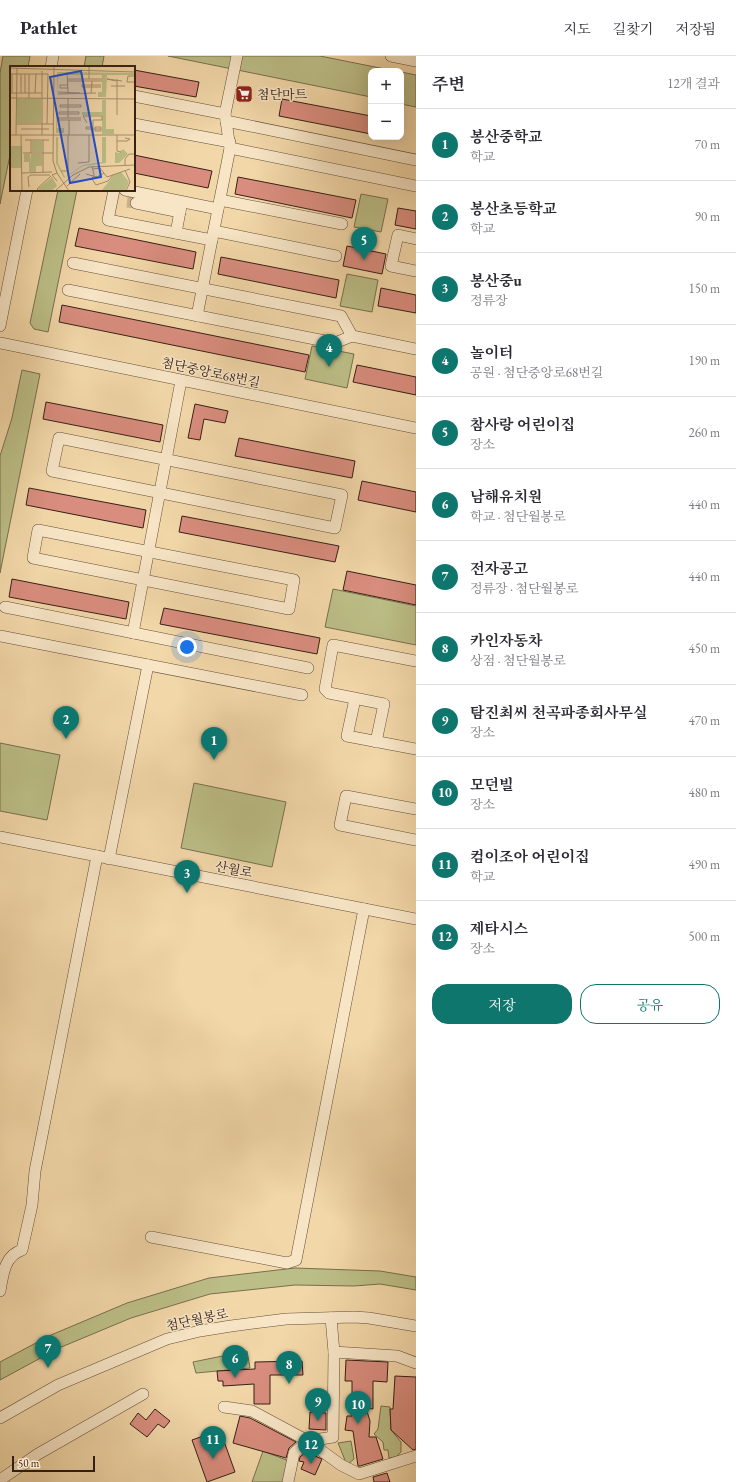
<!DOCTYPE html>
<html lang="ko">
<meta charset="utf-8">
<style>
:root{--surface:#fff;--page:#f2f2f3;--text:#2b2b33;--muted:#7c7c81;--line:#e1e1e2;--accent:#0f766e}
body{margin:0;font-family:"EB Garamond","Noto Serif KR",serif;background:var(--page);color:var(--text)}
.controls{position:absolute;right:12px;top:12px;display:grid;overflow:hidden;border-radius:8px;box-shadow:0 4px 16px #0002}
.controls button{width:36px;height:36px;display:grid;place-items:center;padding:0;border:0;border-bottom:1px solid var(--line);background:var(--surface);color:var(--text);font:20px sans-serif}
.scale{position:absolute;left:12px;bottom:10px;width:83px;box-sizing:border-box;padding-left:4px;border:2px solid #362016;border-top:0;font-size:11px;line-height:14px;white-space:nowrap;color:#362016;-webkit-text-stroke:3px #f7e5c6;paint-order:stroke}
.you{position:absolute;left:187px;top:591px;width:14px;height:14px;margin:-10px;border:3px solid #fff;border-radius:50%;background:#1a73e8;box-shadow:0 0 0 6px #1a73e833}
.badge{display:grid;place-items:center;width:26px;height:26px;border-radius:50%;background:var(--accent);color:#fff;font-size:13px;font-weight:700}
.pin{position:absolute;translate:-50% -33px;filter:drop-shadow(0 1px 2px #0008)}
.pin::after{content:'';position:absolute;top:21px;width:14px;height:12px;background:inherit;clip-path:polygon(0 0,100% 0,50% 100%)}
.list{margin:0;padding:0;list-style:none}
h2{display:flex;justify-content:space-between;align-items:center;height:52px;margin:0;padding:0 16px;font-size:17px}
h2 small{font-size:13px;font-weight:400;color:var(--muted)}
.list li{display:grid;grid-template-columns:26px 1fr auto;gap:12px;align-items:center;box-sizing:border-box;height:72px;padding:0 16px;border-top:1px solid var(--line)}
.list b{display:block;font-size:15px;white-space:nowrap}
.list p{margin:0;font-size:13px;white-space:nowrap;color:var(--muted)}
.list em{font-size:13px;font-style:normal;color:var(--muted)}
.actions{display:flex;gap:8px;padding:12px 16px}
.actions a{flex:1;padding:9px 0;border:1px solid var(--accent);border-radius:16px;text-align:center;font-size:14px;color:var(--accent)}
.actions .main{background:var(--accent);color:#fff}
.map{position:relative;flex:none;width:416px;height:1426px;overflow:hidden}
header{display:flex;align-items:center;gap:24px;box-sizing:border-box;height:56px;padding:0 20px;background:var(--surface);border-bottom:1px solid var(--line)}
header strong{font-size:19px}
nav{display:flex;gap:22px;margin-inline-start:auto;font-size:14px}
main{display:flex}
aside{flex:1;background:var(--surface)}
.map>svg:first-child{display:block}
</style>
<header>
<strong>Pathlet</strong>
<nav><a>지도</a><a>길찾기</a><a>저장됨</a></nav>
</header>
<main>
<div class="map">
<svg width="416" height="1426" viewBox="0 0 416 1426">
<rect width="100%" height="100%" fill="#f2d7a8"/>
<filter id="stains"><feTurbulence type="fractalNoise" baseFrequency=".005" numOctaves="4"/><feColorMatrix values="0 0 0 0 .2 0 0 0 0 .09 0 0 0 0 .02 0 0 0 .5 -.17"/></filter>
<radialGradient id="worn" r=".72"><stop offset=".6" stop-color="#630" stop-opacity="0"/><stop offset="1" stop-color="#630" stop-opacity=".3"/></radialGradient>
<g fill="#bcbe87" stroke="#796f4e">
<polygon points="3,0 30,0 28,11 11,11 11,94 0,148 0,17"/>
<polygon points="86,0 104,0 102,11 84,11"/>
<polygon points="168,0 320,0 395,15 371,15 371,41"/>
<polygon points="401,16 416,19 416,51 401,48"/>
<polygon points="58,134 77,134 48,276 34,273 30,267"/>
<polygon points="361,138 388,143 381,176 354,171"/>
<polygon points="347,218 378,224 372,256 340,250"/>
<polygon points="312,290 354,298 347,332 305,323"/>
<polygon points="22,314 40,318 0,517 0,400 12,362"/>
<polygon points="333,533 416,550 416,589 325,571"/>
<polygon points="0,687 60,699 47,764 0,755"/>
<polygon points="194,727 286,746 272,811 181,792"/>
<polygon points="295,1212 380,1215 416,1221 416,1234 380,1228 354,1230 295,1229 210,1238 131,1262 59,1292 0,1324 0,1306 51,1279 127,1247 209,1222"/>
<polygon points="247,1295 250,1312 196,1317 193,1306"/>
<polygon points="381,1350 390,1351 391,1374 401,1386 401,1396 396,1401 389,1402 388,1394 384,1394 383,1386 374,1378 378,1373"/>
<polygon points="351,1385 354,1403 347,1409 338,1387"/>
<polygon points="263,1395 289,1405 284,1426 252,1426"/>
</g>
<g fill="#d98d7e" stroke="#362016">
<polygon points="134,14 199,26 196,41 134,30"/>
<polygon points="282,43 371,60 371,78 279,60"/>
<polygon points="134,99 212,115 208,132 134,117"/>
<polygon points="238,121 356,144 352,162 235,138"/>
<polygon points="398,152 416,155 416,173 395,169"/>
<polygon points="79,172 196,196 193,213 75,190"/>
<polygon points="347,190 386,198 382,218 343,210"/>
<polygon points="221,201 339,224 336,242 218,218"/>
<polygon points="381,232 416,239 416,257 378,250"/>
<polygon points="62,249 309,299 305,316 59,266"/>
<polygon points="357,309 416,321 416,339 353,326"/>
<polygon points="46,346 163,369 160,386 43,363"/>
<polygon points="195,348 228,355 225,367 204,363 200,384 188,382"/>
<polygon points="239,382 355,405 352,422 235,400"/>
<polygon points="362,425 416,436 416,456 358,444"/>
<polygon points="29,432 146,454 143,472 26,449"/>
<polygon points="182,460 339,490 335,506 179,476"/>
<polygon points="347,515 416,529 416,549 343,534"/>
<polygon points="12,523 129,546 126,563 9,541"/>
<polygon points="164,552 320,582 317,598 160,568"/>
<polygon points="346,1304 388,1306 387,1326 373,1325 373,1353 366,1352 370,1365 369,1381 376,1381 383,1403 360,1410 358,1410 353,1375 345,1374 347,1360 352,1360 352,1325 345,1325"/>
<polygon points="302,1305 303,1319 270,1319 270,1348 254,1348 254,1328 223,1330 223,1325 218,1325 217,1315 255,1313 255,1306"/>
<polygon points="395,1320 416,1321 416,1393 413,1394 391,1374 390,1353 393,1353"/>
<polygon points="155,1353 170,1365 164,1372 158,1368 147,1381 130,1368 138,1357 146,1364"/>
<polygon points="310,1356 326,1357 326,1374 309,1373"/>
<polygon points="240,1360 250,1362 296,1386 289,1392 286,1402 233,1387"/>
<polygon points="220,1374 235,1416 207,1426 192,1384"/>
<polygon points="306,1396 322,1403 315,1419 301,1413 304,1406 299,1405 300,1401"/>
<polygon points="387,1417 390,1426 374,1426 373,1421"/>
</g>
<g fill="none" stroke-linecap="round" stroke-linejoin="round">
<polyline stroke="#ccb28b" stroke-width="11" stroke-dasharray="11 5.5" stroke-linecap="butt" points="127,146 136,147"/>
<defs>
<g id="minor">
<polyline points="391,0 416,5"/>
<polyline points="51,11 53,0"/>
<polyline points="134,40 225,58"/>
<polyline points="226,65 416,104"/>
<polyline points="134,68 230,86"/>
<polyline points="230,92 416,130"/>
<polyline points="114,134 108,164 212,184"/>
<polyline points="125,134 218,153"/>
<polyline points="220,144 342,168"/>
<polyline points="136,147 180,156"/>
<polyline points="214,175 336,200"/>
<polyline points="176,177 181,150"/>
<polyline points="416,183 398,179 391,210 416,215"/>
<polyline points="73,207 341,260 352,280"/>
<polyline points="68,234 335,287 352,280 416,293"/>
<polyline points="197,260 230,92 225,58 237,0"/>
<polyline points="0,270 27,134"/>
<polyline points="0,287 416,372"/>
<polygon points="59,382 342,439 335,472 52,415"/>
<polygon points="38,474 294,524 289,553 33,502"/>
<polyline points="5,551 308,612"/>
<polyline points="133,577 181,325"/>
<polyline points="0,580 302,639"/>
<polyline points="355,643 347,680 416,693"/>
<polyline points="376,686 384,648 329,637 325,633 333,589 416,605"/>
<polyline points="416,753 346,740 340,769 416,784"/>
<polyline points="0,781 416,863"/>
<polyline points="109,803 148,609"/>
<polyline points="151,1181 287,1207 296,1204 364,853"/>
<path d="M0,1235C3,1219 4,1200 22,1194L32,1149L35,1115L97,800"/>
<polyline points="334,1296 397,1300 416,1307"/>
<polyline points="224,1351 252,1355 308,1385 341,1409 359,1418 416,1400"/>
<polyline points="0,1362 58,1329 167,1283 200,1275 231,1270 286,1263 354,1261 369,1262 416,1270"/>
<polyline points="0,1424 38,1398 143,1338"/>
<polyline points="288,1426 294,1397 308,1385 333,1381 334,1296 331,1262"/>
</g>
</defs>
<use href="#minor" stroke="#654e3a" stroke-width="12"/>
<use href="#minor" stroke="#f7e5c6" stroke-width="11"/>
</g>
<defs>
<symbol id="supermarket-square" viewBox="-11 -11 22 22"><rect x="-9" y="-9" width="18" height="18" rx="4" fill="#8f2418" stroke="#f7e5c6"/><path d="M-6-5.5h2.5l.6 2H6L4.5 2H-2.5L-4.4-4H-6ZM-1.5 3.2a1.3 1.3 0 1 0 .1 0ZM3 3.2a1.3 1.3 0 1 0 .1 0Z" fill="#fff"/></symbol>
</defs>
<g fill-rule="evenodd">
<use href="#supermarket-square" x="234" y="28" width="20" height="20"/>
</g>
<g text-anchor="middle" stroke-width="3" stroke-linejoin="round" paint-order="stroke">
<g font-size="13" fill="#362016" stroke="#f7e5c6" text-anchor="start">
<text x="257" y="43">첨단마트</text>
</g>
<g font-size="13" fill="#362016" stroke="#f7e5c6">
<text transform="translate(211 316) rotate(12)" y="5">첨단중앙로68번길</text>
<text transform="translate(234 813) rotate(11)" y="5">산월로</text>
<text transform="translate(197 1263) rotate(-12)" y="5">첨단월봉로</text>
</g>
</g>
<g transform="translate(10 10)">
<rect width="125" height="125" fill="#f2d7a8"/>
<path d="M47,6L125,7V9H97L96,31H88V26H92V9H48L47,31ZM7,33H31V57H7ZM46,34L47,62H54V67H46ZM92,34H96V63H104V68H92V49H72V46H92ZM46,71H48V97L55,111L73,99L92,96V71H96V97L73,100L54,112L46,97ZM22,75H32V86H22ZM0,80H12V102H0ZM113,83L118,88L109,97H105V86L109,87ZM14,88H20L21,96V88H32V100H26V106H19V96H14ZM111,106L119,116L115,125H91L105,108ZM42,111L47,120L41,125H30L28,123Z" fill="#bcbe87"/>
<path fill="none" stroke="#a78e6e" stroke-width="1" d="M44,0L43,95L47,107L59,125M0,2L125,6M57,6L58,26M0,8H38L37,58M125,10H118L117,16H125M57,13H92M79,13V0M107,13V49M58,15H92M106,15L97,13L112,15M91,19H72V21H91M101,20H115M58,22H50V19H58M48,26L70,27M0,27H32M2,27V8M11,27V8M15,27V8M25,27L26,8M81,27L82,15M48,28L86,27M0,32L125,33M19,32V8M58,33V52M50,39H71V41H50ZM49,46H69V48H49ZM48,52H71M48,54H71M77,57L73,50H92V54H83M7,58H44M83,61H76V63H91M85,61H91V65H85ZM11,63H39M0,69H125M6,69L7,2M11,69L12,125M32,69V5M59,69V54M83,69V54M107,69V85L111,86M15,74H39M107,75H117L120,73L115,72M13,87H43M21,87V74M68,97L79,96V69M115,99V93L119,88H125M82,100L84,109L82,113L86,119L98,115L104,108M83,103L90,102L97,111L120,103M115,104L120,116L116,125M51,105H58V69M33,106V74M12,107L42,106M76,108L87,111L94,107M47,115L42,109L47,107M57,120L70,108M19,121L18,111L21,109H40M29,125L27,123L41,110M45,125L63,109L79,101L125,99"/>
<path fill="#1d4ed8" fill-opacity="0.15" stroke="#1d4ed8" stroke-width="2" d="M71,5L91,111L60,117L40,11Z"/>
<rect width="125" height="125" fill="none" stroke="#362016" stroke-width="2"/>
</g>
<rect width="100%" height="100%" filter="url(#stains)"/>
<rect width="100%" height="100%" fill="url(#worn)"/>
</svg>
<div class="controls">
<button>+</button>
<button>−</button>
</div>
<div class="scale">50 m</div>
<div class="you"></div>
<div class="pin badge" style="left:214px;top:704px">1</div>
<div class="pin badge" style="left:66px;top:683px">2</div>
<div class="pin badge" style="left:187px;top:837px">3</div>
<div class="pin badge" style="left:329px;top:311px">4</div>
<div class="pin badge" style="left:364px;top:204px">5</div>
<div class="pin badge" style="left:235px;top:1322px">6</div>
<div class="pin badge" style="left:48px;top:1312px">7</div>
<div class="pin badge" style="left:289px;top:1328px">8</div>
<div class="pin badge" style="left:318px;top:1365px">9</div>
<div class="pin badge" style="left:358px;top:1368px">10</div>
<div class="pin badge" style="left:213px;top:1403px">11</div>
<div class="pin badge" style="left:311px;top:1408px">12</div>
</div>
<aside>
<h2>주변<small>12개 결과</small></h2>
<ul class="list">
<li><span class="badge">1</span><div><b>봉산중학교</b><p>학교</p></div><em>70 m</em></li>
<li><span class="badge">2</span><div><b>봉산초등학교</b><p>학교</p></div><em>90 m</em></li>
<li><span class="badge">3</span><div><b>봉산중u</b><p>정류장</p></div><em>150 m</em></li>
<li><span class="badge">4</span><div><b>놀이터</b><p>공원 · 첨단중앙로68번길</p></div><em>190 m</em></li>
<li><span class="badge">5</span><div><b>참사랑 어린이집</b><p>장소</p></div><em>260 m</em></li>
<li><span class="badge">6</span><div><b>남해유치원</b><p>학교 · 첨단월봉로</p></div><em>440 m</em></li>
<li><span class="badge">7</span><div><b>전자공고</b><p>정류장 · 첨단월봉로</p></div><em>440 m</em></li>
<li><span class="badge">8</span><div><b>카인자동차</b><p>상점 · 첨단월봉로</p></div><em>450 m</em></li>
<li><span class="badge">9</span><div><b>탐진최씨 천곡파종회사무실</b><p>장소</p></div><em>470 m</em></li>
<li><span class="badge">10</span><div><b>모던빌</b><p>장소</p></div><em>480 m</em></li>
<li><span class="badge">11</span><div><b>컴이조아 어린이집</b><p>학교</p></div><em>490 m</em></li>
<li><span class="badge">12</span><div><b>제타시스</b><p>장소</p></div><em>500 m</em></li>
</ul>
<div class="actions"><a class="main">저장</a><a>공유</a></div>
</aside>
</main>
